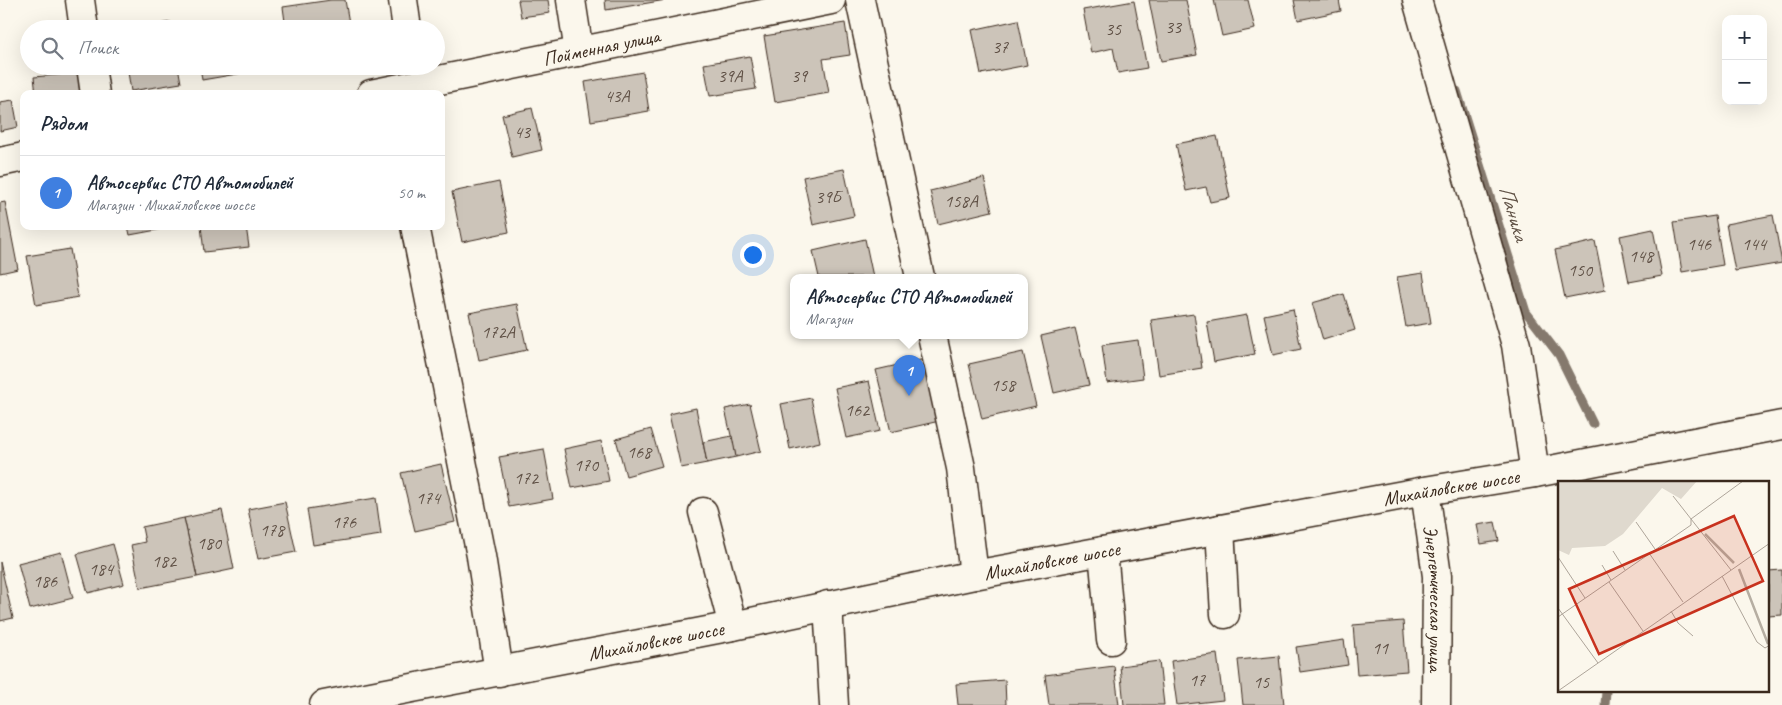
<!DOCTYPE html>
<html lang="ru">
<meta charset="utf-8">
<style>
:root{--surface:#fff;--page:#f2f2f3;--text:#1f2937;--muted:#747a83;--line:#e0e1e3;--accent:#2563eb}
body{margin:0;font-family:Caveat,sans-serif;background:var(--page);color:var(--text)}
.controls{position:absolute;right:15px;top:15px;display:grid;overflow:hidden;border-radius:10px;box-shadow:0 5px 20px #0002}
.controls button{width:45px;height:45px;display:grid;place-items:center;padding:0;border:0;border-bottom:1px solid var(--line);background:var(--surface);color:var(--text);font:25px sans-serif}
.you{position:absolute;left:752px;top:254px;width:18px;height:18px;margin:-12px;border:4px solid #fff;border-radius:50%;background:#1a73e8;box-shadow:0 0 0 8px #1a73e833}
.badge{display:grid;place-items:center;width:32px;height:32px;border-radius:50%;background:var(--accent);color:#fff;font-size:16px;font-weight:700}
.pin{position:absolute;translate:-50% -41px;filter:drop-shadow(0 1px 2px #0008)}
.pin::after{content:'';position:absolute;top:26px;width:18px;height:15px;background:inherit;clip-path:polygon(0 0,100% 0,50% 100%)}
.popup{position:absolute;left:790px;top:274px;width:238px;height:65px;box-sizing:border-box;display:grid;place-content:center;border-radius:10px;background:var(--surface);filter:drop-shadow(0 1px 4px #0005);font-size:16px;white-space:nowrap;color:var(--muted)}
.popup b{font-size:19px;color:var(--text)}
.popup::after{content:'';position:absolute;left:50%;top:100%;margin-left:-10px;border:10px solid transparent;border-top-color:var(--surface)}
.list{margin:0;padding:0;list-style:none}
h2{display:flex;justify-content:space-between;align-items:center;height:65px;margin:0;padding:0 20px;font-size:21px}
h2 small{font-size:16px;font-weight:400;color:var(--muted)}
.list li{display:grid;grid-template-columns:32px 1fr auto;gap:15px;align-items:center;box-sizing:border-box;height:75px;padding:0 20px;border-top:1px solid var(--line)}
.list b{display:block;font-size:19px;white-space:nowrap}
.list p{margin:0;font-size:16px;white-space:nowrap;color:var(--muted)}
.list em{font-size:16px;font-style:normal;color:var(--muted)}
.icon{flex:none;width:28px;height:28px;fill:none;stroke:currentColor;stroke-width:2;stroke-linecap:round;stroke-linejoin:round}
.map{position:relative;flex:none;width:1782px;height:705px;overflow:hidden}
.search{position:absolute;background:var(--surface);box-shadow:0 5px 20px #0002;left:20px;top:20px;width:425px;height:55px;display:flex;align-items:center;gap:12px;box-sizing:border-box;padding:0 18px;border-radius:28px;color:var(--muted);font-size:19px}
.panel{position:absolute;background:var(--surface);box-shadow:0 5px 20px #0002;left:20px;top:90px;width:425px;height:140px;border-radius:10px}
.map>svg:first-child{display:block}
</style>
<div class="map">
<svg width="1782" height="705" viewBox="0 0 1782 705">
<rect width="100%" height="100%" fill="#fbf7ec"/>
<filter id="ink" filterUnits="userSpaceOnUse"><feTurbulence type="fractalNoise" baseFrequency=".02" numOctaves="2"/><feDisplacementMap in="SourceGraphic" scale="10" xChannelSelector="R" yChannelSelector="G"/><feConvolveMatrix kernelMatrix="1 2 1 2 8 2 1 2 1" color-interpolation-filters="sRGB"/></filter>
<g filter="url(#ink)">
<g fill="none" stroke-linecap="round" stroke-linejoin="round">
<g stroke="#85796d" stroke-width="9">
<polyline points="1457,91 1526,312 1559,355 1593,424"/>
<polyline points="1605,705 1606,691"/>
</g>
</g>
<g fill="#ccc4b9" stroke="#3b2a1e">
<polygon points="331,0 345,0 350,29 286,29 283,7"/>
<polygon points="518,0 548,0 550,13 521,17"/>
<polygon points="605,0 666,0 606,10"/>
<polygon points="1149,0 1186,0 1197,55 1161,61"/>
<polygon points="1214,0 1248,0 1255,29 1222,36"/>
<polygon points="1294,0 1339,0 1341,11 1298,20"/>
<polygon points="1134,1 1147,68 1118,73 1113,48 1091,53 1083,10"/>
<polygon points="1018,20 1027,65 981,74 972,30"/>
<polygon points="171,22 172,29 127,29"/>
<polygon points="845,23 850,55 823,59 829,93 775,102 764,36"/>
<polygon points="750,56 756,89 710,96 704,64"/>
<polygon points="127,66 178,66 181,83 131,91"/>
<polygon points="200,66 271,66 272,68 202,80"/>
<polygon points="643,72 649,111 591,121 585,82"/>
<polygon points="78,73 80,94 36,94 34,77"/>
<polygon points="13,100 18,127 0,131 0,102"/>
<polygon points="532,108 542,150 512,157 502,115"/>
<polygon points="1217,136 1230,198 1210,202 1206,187 1186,191 1176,144"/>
<polygon points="844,169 854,216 813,225 803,177"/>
<polygon points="984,178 992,211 938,224 930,191"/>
<polygon points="499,182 509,232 462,242 452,192"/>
<polygon points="5,202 18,269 0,273 0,203"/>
<polygon points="1773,215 1782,263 1735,271 1726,224"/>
<polygon points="1715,216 1723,265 1682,272 1674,222"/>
<polygon points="128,226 162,226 162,229 130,235"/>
<polygon points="201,226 246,226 249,247 204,252"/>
<polygon points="1653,229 1662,276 1629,282 1620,236"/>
<polygon points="865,239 873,277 819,277 813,251"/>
<polygon points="1595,241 1605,290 1565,298 1555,250"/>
<polygon points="70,249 78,297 36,305 27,256"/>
<polygon points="1423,273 1431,323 1406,327 1397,277"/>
<polygon points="1344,294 1355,330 1323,340 1312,303"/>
<polygon points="517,304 527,350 479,360 469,313"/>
<polygon points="1293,309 1301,349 1273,355 1264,315"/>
<polygon points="1194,314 1202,368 1159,375 1151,320"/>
<polygon points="1247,315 1255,354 1214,362 1207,322"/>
<polygon points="1075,328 1089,385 1054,393 1041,336"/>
<polygon points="1138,340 1143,378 1107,383 1102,345"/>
<polygon points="1023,352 1036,406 982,419 969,364"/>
<polygon points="929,358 944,420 891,432 876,370"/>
<polygon points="869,381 880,431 846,438 835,388"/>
<polygon points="811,398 820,442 790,449 781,404"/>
<polygon points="750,404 761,451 736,457 725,409"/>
<polygon points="696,408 707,463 681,468 669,414"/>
<polygon points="651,429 662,466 626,476 616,439"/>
<polygon points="732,436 736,457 707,463 703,442"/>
<polygon points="601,441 609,481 572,488 564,449"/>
<polygon points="544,449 553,499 509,507 499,457"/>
<polygon points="441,464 455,522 415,531 401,473"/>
<polygon points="376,498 381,535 313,545 307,509"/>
<polygon points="285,502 296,552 258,559 248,509"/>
<polygon points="222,510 234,569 197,577 184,518"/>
<polygon points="184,518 197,577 140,588 131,545 145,542 142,527"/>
<polygon points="1495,522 1499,541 1481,544 1477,525"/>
<polygon points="113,544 124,584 88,593 77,554"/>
<polygon points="61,552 73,598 30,609 18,563"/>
<polygon points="0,562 13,618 0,621"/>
<polygon points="1782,570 1782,615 1768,616 1768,571"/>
<polygon points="1403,621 1407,671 1357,675 1353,625"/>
<polygon points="1344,640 1348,665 1300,672 1296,647"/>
<polygon points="1217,654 1223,700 1177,705 1171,661"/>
<polygon points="1279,656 1284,705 1243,705 1238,660"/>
<polygon points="1159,661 1164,705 1124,705 1120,666"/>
<polygon points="1114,666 1119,705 1049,705 1045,675"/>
<polygon points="1005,680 1006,705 958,705 956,684"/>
</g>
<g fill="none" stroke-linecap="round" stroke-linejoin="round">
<defs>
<g id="minor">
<polyline points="80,0 84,29"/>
<polyline points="403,0 407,29"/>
<polyline points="571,0 579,52"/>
<polyline points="860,0 920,277"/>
<polyline points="1417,0 1516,345 1535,473"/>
<polyline points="91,66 95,94"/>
<path id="s1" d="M371,94L831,0"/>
<polyline points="0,162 24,157"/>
<polyline points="415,226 481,556 499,672"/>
<polyline points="932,335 961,468 974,575"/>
<path id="s2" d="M1425,491L1437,576L1436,705"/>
<polyline points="703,512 733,626"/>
<polyline points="1220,529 1225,614"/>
<polyline points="1103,551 1111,640"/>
<polyline points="828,605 834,705"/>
</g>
<g id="major">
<path id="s3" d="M324,705L733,626L974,575L1425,491L1535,473L1782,425"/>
</g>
</defs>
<use href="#minor" stroke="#3b2a1e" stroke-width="31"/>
<use href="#major" stroke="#3b2a1e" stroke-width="31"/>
<use href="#minor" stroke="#fbf7ec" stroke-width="28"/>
<use href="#major" stroke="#fbf7ec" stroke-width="28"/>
</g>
</g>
<g text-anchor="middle" stroke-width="5" stroke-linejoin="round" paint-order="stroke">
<g font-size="18" fill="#5f5045">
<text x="1173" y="33">33</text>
<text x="1113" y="35">35</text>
<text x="1000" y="53">37</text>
<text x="730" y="82">39А</text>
<text x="799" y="82">39</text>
<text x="617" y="102">43А</text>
<text x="522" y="138">43</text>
<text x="828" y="203">39Б</text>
<text x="961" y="207">158А</text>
<text x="1699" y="250">146</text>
<text x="1754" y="250">144</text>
<text x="1641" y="262">148</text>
<text x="1580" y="276">150</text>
<text x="498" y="338">172А</text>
<text x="1003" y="391">158</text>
<text x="857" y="416">162</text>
<text x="639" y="458">168</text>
<text x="586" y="471">170</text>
<text x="526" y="484">172</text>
<text x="428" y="504">174</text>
<text x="344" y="528">176</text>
<text x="272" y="536">178</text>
<text x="209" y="549">180</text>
<text x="164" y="567">182</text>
<text x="101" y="575">184</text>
<text x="45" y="587">186</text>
<text x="1380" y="654">11</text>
<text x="1197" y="686">17</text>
<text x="1261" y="688">15</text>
</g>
<g font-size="20" fill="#3b2a1e" stroke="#fbf7ec">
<text dy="7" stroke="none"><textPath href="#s1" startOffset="235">Пойменная улица</textPath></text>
<text dy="7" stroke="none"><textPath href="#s3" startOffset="1148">Михайловское шоссе</textPath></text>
<text dy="7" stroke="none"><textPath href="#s3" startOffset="742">Михайловское шоссе</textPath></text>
<text dy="7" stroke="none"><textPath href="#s2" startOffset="108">Энергетическая улица</textPath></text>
<text dy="7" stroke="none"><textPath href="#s3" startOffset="338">Михайловское шоссе</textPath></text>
</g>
<g font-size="21" font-style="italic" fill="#605246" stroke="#fbf7ec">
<text transform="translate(1514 213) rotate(73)" y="7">Паника</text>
</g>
</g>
<g transform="translate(1558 481)">
<rect width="211" height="211" fill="#fbf7ec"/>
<path d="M0,0H139L123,18L104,7L65,53L47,65L14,67L11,74L0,69Z" fill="#dfd9ce"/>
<path fill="none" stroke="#b6aea2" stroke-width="2.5" d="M147,53L176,82M181,88L210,163"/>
<path fill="none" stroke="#aea59a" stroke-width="1" d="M115,15L173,89M78,41L97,68M55,70L67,89M91,72L125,121M0,76L27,117M44,84L53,99M164,95L199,161L207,167L212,164M51,101L85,150M0,127L40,182M113,130L120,142L135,155M0,136L133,44V38L185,0M0,210L212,62"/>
<path fill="#c8321e" fill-opacity="0.15" stroke="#c8321e" stroke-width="2.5" d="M176,35L205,100L41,173L11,108Z"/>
<rect width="211" height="211" fill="none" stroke="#3b2a1e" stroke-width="2.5"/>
</g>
</svg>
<div class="controls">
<button>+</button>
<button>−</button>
</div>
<div class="you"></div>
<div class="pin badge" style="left:909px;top:396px;background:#3f7fe0">1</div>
<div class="popup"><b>Автосервис СТО Автомобилей</b>Магазин</div>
<div class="search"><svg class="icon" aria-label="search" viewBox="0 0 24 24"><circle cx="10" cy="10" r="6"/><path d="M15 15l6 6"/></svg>Поиск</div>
<section class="panel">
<h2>Рядом<small></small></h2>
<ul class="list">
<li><span class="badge" style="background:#3f7fe0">1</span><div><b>Автосервис СТО Автомобилей</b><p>Магазин · Михайловское шоссе</p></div><em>50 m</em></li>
</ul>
</section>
</div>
